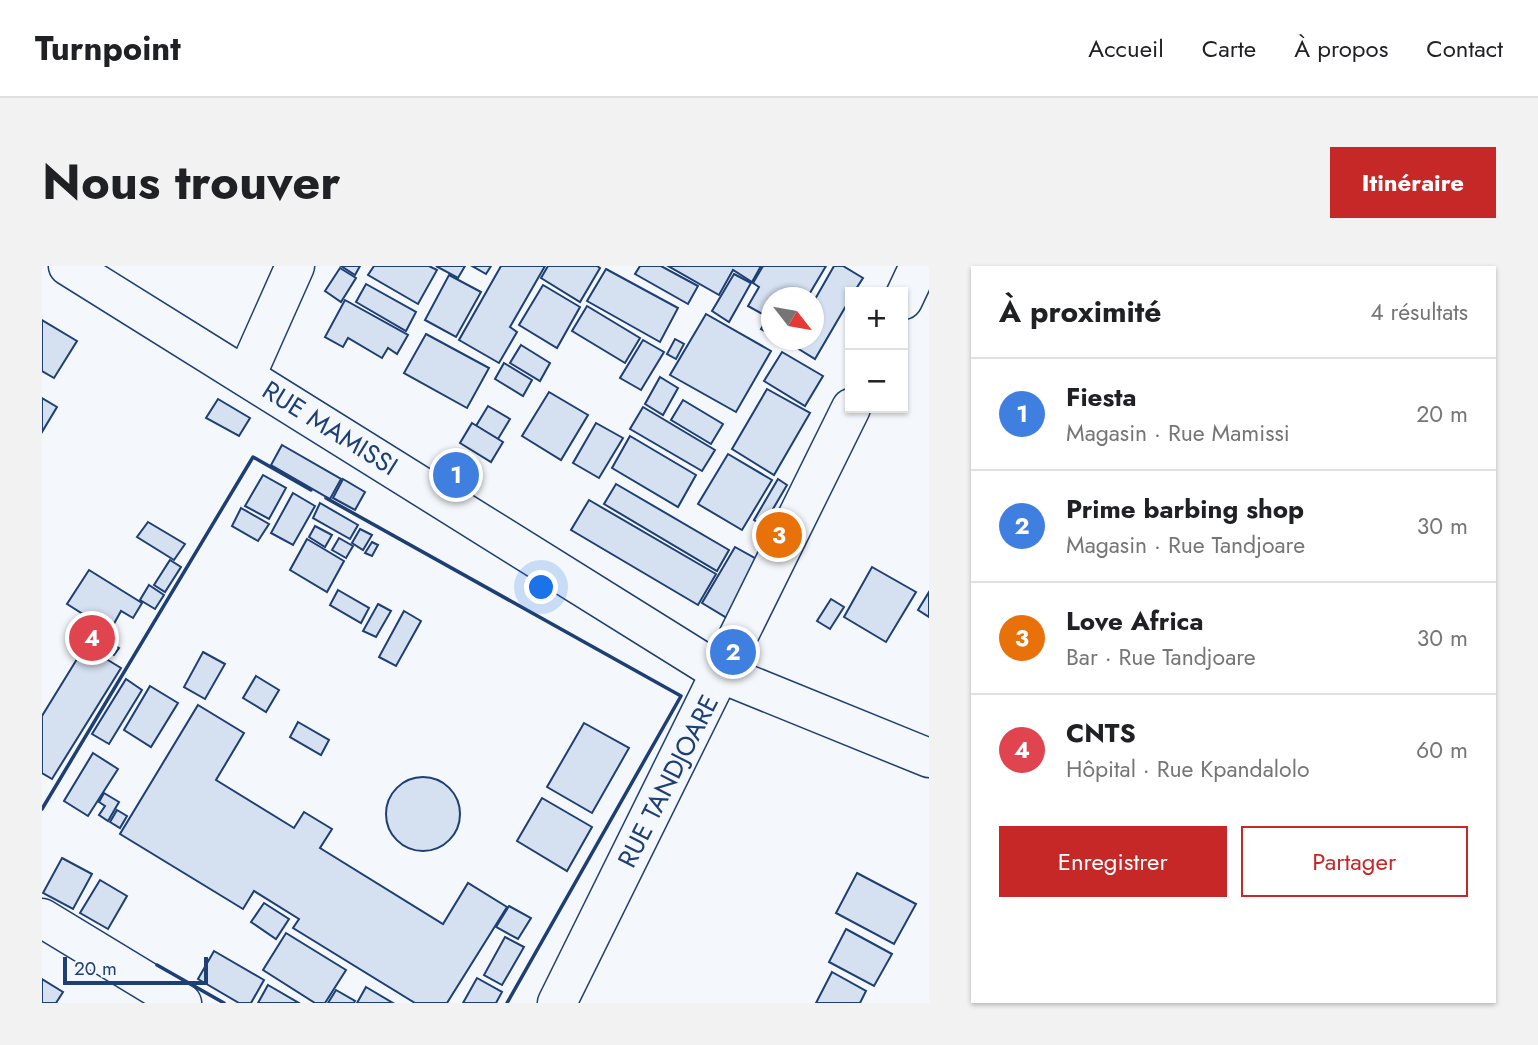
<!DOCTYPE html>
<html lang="fr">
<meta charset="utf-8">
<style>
:root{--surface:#fff;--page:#f2f2f2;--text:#202124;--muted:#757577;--line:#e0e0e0;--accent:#c62828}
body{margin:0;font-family:Jost,sans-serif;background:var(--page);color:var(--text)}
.controls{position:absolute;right:21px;top:21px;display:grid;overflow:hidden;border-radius:0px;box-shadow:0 2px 5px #0004}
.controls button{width:63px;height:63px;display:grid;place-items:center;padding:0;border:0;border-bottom:2px solid var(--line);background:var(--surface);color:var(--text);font:35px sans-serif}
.compass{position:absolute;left:719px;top:21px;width:63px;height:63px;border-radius:50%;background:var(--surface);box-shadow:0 2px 5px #0004;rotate:121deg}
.scale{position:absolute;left:21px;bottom:18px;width:145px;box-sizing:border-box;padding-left:7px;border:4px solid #1d3f73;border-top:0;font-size:19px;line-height:24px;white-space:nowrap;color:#1d3f73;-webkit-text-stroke:5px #f4f7fb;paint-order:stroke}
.you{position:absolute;left:500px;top:322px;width:24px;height:24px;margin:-18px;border:5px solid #fff;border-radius:50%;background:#1a73e8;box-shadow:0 0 0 10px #1a73e833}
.badge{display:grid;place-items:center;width:46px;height:46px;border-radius:50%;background:var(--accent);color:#fff;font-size:23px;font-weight:700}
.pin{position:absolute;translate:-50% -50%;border:4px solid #fff;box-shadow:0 2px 7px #0006}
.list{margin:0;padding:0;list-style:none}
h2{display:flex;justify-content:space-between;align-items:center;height:91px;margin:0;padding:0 28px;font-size:30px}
h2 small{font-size:23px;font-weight:400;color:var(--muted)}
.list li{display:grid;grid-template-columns:46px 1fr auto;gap:21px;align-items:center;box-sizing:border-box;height:112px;padding:0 28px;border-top:2px solid var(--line)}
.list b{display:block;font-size:26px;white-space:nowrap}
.list p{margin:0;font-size:23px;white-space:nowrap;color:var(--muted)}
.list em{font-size:23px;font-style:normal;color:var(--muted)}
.actions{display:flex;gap:14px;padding:21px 28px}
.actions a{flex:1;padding:16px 0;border:2px solid var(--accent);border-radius:0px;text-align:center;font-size:24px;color:var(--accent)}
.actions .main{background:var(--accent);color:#fff}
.map{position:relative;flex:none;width:887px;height:737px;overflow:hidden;border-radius:0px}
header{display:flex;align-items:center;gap:42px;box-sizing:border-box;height:98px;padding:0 35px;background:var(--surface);border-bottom:2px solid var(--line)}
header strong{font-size:33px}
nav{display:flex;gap:38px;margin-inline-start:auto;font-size:24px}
.intro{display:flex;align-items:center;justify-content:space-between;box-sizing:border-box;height:168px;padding:0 42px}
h1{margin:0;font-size:49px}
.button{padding:18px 32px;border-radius:0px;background:var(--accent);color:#fff;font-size:24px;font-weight:700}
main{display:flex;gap:42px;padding:0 42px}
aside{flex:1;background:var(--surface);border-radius:0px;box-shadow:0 2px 5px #0004}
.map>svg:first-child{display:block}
</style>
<header>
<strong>Turnpoint</strong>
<nav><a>Accueil</a><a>Carte</a><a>À propos</a><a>Contact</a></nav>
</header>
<div class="intro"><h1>Nous trouver</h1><a class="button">Itinéraire</a></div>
<main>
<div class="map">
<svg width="887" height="737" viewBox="0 0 887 737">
<rect width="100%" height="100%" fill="#f4f7fb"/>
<g fill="#d5e0f0" stroke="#1d3f73" stroke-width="2">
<polygon points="299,0 318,0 313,9"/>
<polygon points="332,0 387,0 395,4 376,38 326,9"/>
<polygon points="394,0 423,0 416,12"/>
<polygon points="430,0 449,0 444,8"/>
<polygon points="459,0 503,0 468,61 475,66 457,97 417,74"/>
<polygon points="506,0 555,0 558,2 538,36 499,12"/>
<polygon points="598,0 619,0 656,20 646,38 593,8"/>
<polygon points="626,0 719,0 710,16 691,4 677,29"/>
<polygon points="721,0 784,0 765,32 730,32 730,69 719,63 726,51 706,40 717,21 711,17"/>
<polygon points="792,0 801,0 821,12 812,26 808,26 808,33 773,93 747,77 749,74 772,74 772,35"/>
<polygon points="298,2 314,12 299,36 283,25"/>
<polygon points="564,3 636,42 618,76 545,35"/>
<polygon points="692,8 709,17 687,56 670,45"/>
<polygon points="407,9 439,26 414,71 383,54"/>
<polygon points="324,18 374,46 364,65 314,36"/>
<polygon points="501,19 538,41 515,82 477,59"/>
<polygon points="303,34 366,69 355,88 346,82 340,92 306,72 301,81 283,71"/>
<polygon points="545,40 598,72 583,97 530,65"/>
<polygon points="664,48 729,85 694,146 628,109"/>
<polygon points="0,54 35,75 12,112 0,105"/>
<polygon points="384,68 447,102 425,142 362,107"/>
<polygon points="633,73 642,78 634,93 625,88"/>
<polygon points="601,74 622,86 599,124 578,112"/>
<polygon points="479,79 508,97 498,115 468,97"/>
<polygon points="740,86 781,110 763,140 722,115"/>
<polygon points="462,97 490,114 481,130 453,113"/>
<polygon points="618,111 636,122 621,149 603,138"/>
<polygon points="725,123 768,147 732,209 690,183"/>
<polygon points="507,126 546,149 519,194 480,170"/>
<polygon points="0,132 15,141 0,166"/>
<polygon points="176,133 208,152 197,170 164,152"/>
<polygon points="641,134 681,158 669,178 629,154"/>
<polygon points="446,140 468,153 456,173 434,160"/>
<polygon points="601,141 673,184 660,205 588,163"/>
<polygon points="430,157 461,176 449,196 418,177"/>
<polygon points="554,157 581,172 557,212 531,197"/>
<polygon points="588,170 654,209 636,241 570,202"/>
<polygon points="240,179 299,213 288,233 229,199"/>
<polygon points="686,188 730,214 700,264 656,238"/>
<polygon points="221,209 244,222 227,253 203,240"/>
<polygon points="301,213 323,226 313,244 291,232"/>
<polygon points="736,213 745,219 721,260 712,254"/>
<polygon points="574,218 687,284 675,305 562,238"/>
<polygon points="251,227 273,240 251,279 229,267"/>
<polygon points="547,234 674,308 656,339 529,264"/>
<polygon points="278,237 316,259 308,273 271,252"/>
<polygon points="199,242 227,258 216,275 190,260"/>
<polygon points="106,256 143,278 132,294 95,271"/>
<polygon points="273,260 290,269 283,281 267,271"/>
<polygon points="318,263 330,269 321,284 310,277"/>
<polygon points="297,272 311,280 304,292 290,284"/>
<polygon points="265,273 302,295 285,326 248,304"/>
<polygon points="330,276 336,279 330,290 323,287"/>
<polygon points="693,281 718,295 685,352 660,337"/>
<polygon points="128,294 139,301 123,326 112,319"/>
<polygon points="830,301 874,326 844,376 802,351"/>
<polygon points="47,304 100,337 91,352 79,345 68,365 25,338"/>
<polygon points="107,319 122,329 113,343 98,334"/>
<polygon points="296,324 327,342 319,357 288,339"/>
<polygon points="887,326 887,351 876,344"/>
<polygon points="789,333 802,341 788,363 775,355"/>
<polygon points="336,338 349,345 334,371 321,365"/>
<polygon points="362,345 379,355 354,400 337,391"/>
<polygon points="49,365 77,382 72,389 43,372"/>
<polygon points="43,380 79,402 10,513 0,507 0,450"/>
<polygon points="161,386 183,398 163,433 142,421"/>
<polygon points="214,410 237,424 224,446 201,432"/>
<polygon points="84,413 100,424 67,478 50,468"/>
<polygon points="108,420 136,437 109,481 82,464"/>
<polygon points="156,439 202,467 174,514 252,562 262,546 290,563 278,582 401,658 426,617 465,641 405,737 373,737 251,662 257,653 212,625 201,643 78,568"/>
<polygon points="256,456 287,474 279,489 248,471"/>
<polygon points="542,457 587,482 550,547 505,521"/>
<polygon points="51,487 76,503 46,550 22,535"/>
<circle cx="381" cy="548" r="37"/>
<polygon points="62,527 77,536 66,555 57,549 63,540 57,536"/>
<polygon points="500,532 550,561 525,605 475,575"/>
<polygon points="75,544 85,550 78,562 68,556"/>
<polygon points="20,592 50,608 31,643 1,627"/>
<polygon points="815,607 874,638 852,678 794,647"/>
<polygon points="58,614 85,630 66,663 38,647"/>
<polygon points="222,637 247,653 234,673 209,656"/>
<polygon points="467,640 489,652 476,673 454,661"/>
<polygon points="804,663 850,688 832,720 787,696"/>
<polygon points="244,667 304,704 283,737 273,737 221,704"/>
<polygon points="463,671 482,681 460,719 442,709"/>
<polygon points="172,685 222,714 209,737 197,737 156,713"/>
<polygon points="790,706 824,725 818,737 774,737"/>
<polygon points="435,712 460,726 454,737 421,737"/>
<polygon points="0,713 21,726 14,737 0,737"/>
<polygon points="226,719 257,737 216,737"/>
<polygon points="324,721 351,737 315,737"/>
<polygon points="294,724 313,735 312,737 286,737"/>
</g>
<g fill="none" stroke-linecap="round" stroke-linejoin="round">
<defs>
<g id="minor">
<polyline points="26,0 680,408 887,492"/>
<polyline points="861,34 877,0"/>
<polyline points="204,110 253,0"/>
<polyline points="0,652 140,737"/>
<polyline points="515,737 809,142"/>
</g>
</defs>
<use href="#minor" stroke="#1d3f73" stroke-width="41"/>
<use href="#minor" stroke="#f4f7fb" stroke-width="38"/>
<g stroke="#1d3f73" stroke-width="3.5">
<polyline points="284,232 639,430 465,737"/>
<polyline points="0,543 211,191 269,224"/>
<polyline points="115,699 182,737"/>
</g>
</g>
<g text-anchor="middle" stroke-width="5" stroke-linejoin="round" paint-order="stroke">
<g font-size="26" fill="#1d3f73" stroke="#f4f7fb">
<text transform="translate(288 162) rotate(32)" y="9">RUE MAMISSI</text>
<text transform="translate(626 515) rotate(-63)" y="9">RUE TANDJOARE</text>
</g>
</g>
</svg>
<div class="controls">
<button>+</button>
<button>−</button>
</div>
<svg class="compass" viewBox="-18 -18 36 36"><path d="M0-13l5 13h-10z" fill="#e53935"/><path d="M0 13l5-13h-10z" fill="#757577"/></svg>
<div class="scale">20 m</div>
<div class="you"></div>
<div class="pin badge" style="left:414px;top:209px;background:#3f7fe0">1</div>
<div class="pin badge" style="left:691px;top:386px;background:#3f7fe0">2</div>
<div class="pin badge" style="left:737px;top:269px;background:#e8710a">3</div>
<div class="pin badge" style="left:50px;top:372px;background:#e0444e">4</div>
</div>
<aside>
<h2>À proximité<small>4 résultats</small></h2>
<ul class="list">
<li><span class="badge" style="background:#3f7fe0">1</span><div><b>Fiesta</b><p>Magasin · Rue Mamissi</p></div><em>20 m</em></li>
<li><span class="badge" style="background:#3f7fe0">2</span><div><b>Prime barbing shop</b><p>Magasin · Rue Tandjoare</p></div><em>30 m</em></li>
<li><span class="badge" style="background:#e8710a">3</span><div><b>Love Africa</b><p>Bar · Rue Tandjoare</p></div><em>30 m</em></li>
<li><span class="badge" style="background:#e0444e">4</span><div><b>CNTS</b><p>Hôpital · Rue Kpandalolo</p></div><em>60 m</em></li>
</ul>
<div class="actions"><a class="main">Enregistrer</a><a>Partager</a></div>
</aside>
</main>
